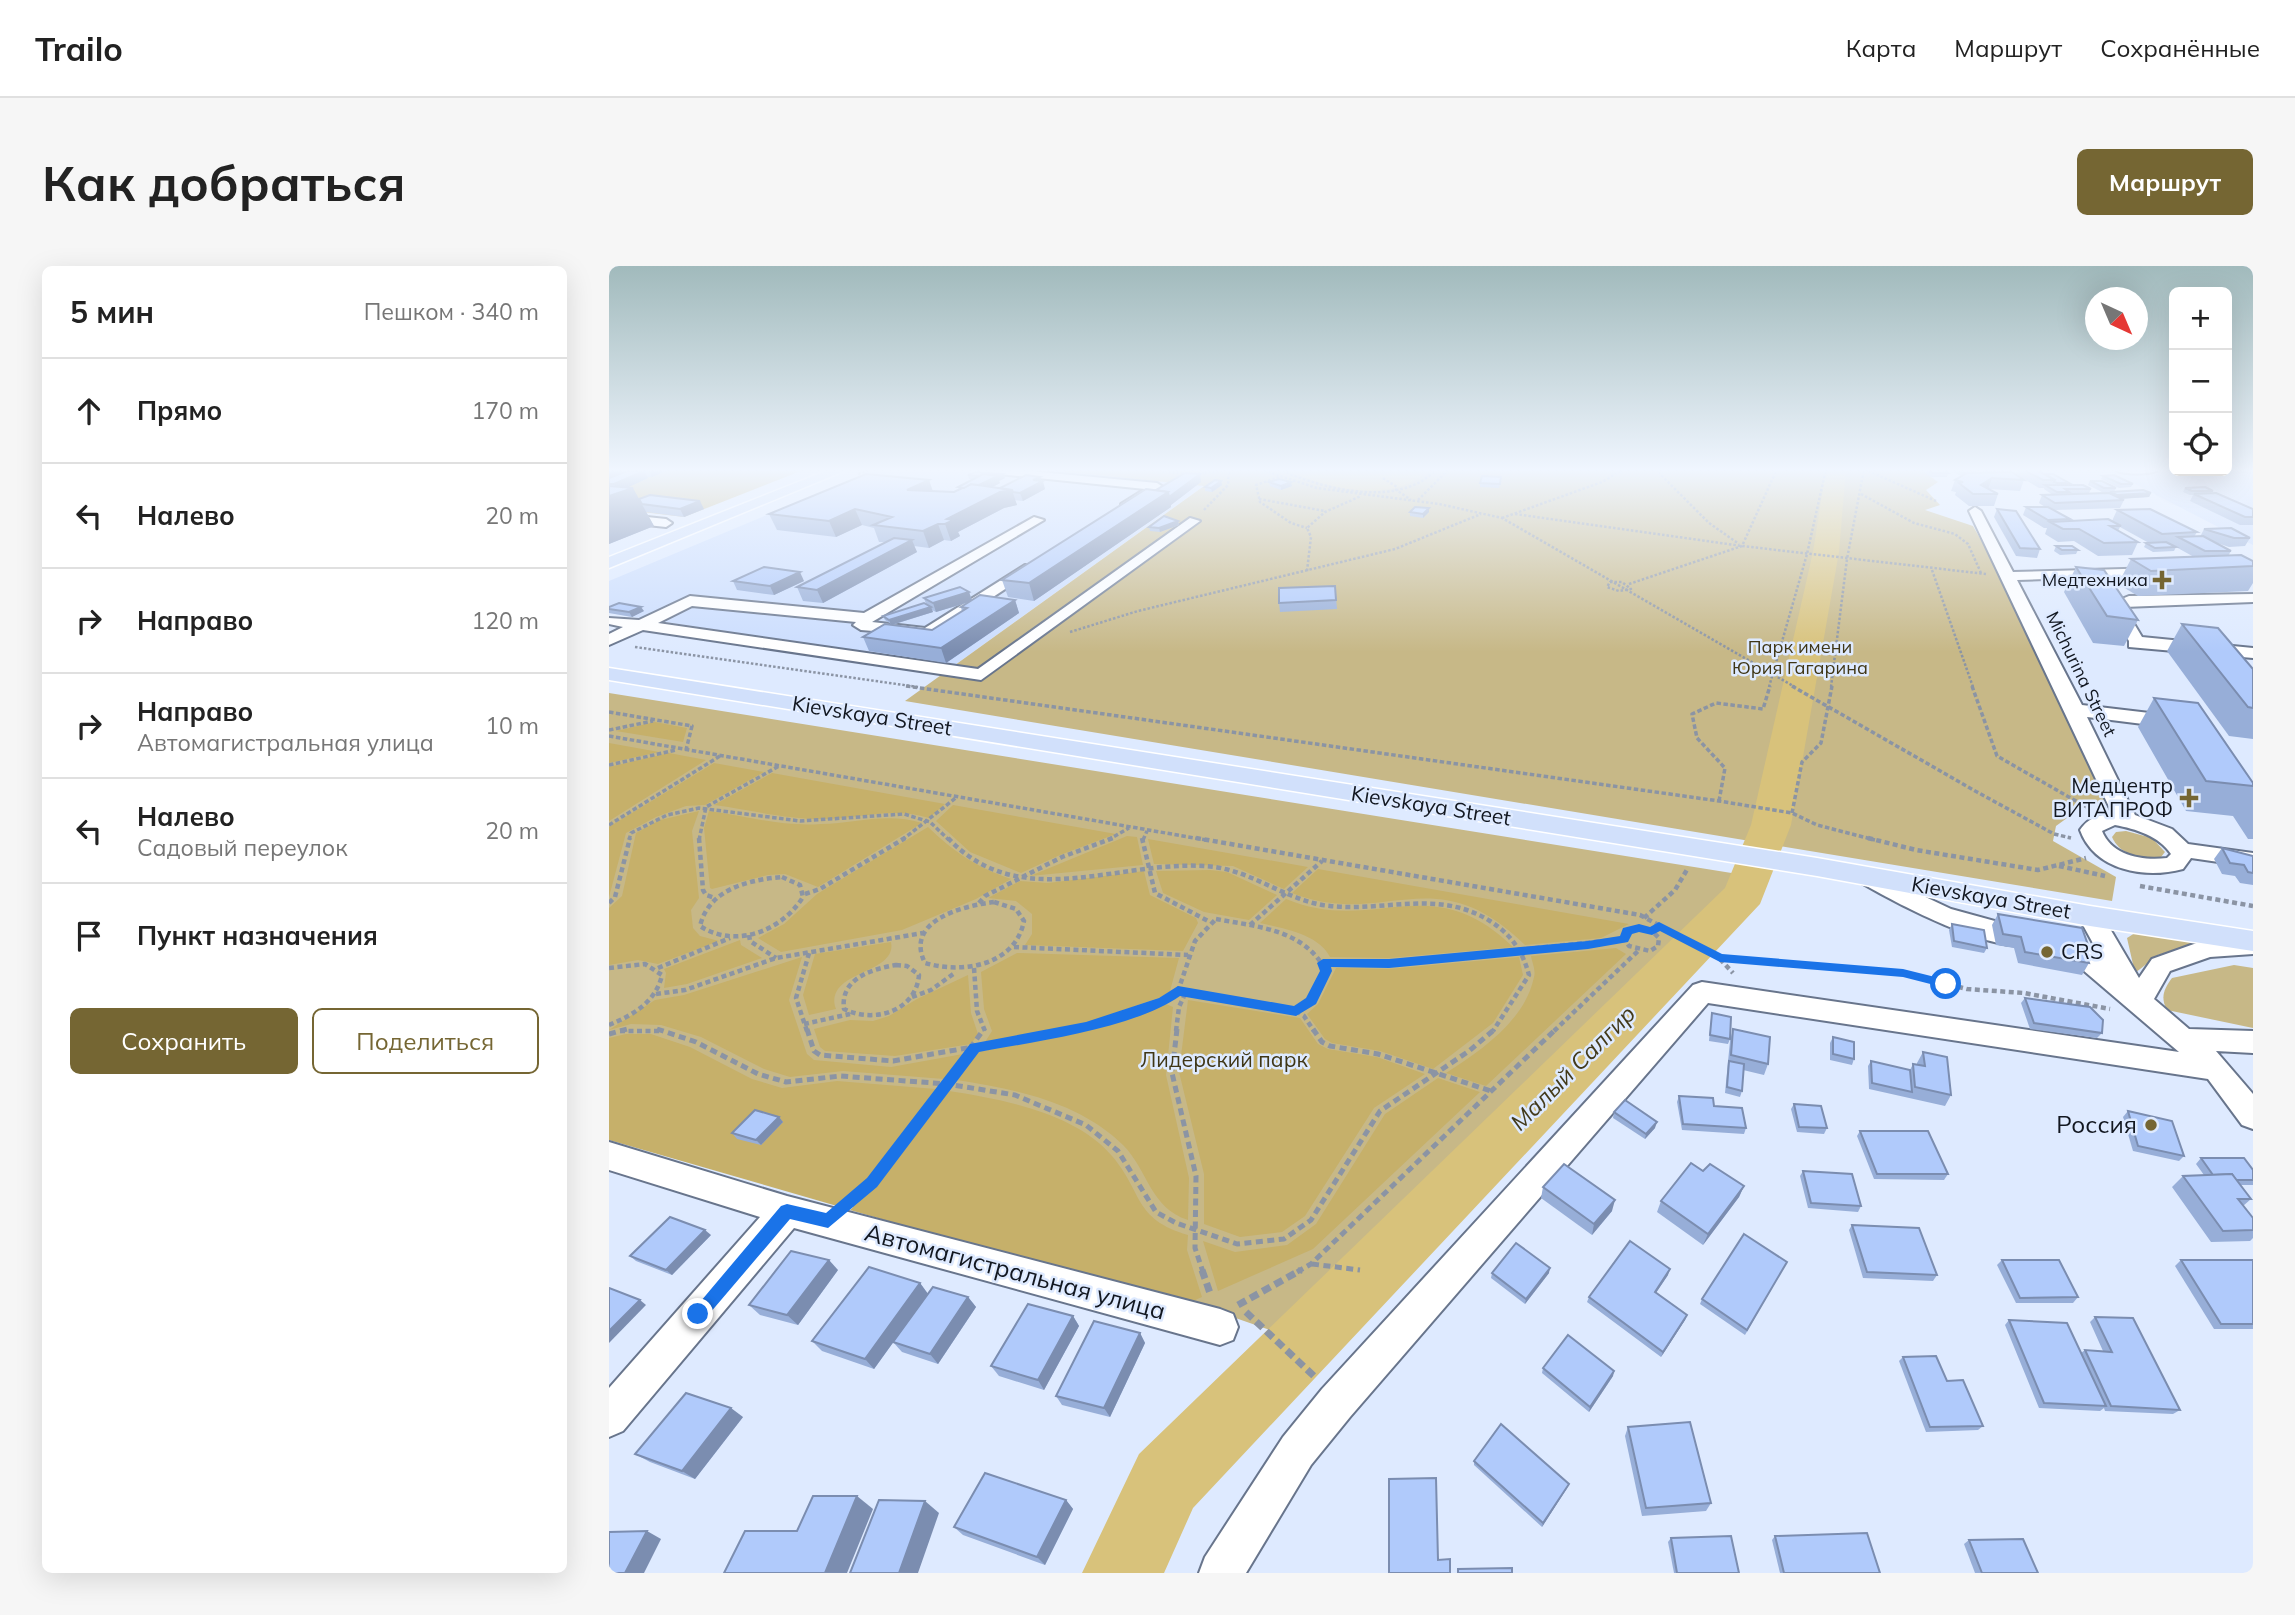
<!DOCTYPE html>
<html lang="ru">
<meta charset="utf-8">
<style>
:root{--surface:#fff;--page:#f6f6f6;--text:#222;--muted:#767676;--line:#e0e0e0;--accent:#756633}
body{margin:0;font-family:Mulish,sans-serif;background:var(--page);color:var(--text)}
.controls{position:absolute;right:21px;top:21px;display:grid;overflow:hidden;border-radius:10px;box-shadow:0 7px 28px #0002}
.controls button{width:63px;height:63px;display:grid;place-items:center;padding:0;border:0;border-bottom:2px solid var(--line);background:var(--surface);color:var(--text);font:35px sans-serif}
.compass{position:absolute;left:1476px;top:21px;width:63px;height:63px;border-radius:50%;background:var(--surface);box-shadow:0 7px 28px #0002;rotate:136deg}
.stop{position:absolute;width:21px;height:21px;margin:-16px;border:5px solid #1a73e8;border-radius:50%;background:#fff}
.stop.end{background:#1a73e8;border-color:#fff;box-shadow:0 2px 7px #0008}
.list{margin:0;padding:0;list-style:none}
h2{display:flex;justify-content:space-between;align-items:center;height:91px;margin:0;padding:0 28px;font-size:30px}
h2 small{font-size:23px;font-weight:400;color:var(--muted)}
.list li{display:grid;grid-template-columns:46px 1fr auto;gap:21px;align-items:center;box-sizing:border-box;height:105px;padding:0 28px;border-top:2px solid var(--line)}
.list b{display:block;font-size:26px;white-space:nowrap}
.list p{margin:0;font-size:23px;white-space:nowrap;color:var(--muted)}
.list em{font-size:23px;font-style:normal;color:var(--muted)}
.actions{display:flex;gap:14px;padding:21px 28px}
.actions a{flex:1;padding:16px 0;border:2px solid var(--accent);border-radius:10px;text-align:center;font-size:24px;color:var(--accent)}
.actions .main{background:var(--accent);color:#fff}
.icon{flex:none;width:38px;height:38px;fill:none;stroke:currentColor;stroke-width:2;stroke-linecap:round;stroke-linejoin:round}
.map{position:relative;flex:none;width:1644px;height:1307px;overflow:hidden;border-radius:10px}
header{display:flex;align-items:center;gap:42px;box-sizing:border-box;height:98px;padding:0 35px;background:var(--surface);border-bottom:2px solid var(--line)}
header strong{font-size:33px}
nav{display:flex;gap:38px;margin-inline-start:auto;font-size:24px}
.intro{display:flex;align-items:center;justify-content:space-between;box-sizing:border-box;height:168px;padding:0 42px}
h1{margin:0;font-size:49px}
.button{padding:18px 32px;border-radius:10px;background:var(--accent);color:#fff;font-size:24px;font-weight:700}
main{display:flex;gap:42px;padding:0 42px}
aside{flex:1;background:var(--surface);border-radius:10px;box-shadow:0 7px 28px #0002}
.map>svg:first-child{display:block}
</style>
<header>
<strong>Trailo</strong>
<nav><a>Карта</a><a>Маршрут</a><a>Сохранённые</a></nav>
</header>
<div class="intro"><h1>Как добраться</h1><a class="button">Маршрут</a></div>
<main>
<aside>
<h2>5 мин<small>Пешком · 340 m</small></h2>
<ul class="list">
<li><svg class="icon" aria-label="ahead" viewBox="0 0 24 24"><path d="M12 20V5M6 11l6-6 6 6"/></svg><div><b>Прямо</b></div><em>170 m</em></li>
<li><svg class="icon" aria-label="left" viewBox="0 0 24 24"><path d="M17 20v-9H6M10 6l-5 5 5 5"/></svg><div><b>Налево</b></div><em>20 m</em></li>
<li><svg class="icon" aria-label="right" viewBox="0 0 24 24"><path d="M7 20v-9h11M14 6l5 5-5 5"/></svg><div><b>Направо</b></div><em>120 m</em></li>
<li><svg class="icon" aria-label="right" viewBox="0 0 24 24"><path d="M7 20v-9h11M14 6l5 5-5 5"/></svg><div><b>Направо</b><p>Автомагистральная улица</p></div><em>10 m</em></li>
<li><svg class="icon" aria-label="left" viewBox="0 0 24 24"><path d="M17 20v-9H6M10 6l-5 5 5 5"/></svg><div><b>Налево</b><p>Садовый переулок</p></div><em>20 m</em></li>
<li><svg class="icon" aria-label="arrive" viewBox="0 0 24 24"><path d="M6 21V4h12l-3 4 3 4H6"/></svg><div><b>Пункт назначения</b></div></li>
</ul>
<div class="actions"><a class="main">Сохранить</a><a>Поделиться</a></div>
</aside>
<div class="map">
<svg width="1644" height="1307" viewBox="0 0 1644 1307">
<rect width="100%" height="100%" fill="#deeaff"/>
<g fill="#cbddfe">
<polygon points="268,203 429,203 596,219 343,401 0,347 0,315"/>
<polygon points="1369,203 1644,203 1644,279 1499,204 1373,205"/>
</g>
<g fill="#c7b887">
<polygon points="0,203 197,203 75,251 0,242"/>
<polygon points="429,203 1322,203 1314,205 1329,216 1317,224 1331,239 1316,244 1364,260 1397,318 1500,539 1480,536 1447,560 1444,575 1507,611 1503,635 296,435 595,220"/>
<polygon points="0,427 1135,609 1134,626 784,973 731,1022 685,1076 678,1070 572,1033 0,873"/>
<path d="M1517,565L1543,572L1556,586L1552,591C1535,594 1511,590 1503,571L1507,566Z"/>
<polygon points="1526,667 1589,674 1587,677 1549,689 1526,707 1518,672"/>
<path d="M1625,699L1644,702V762L1558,744C1551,731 1555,723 1563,712Z"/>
</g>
<g fill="#c6b06a">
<polygon points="46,456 78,462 74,476 7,465"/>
<polygon points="0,477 50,486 0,497"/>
<polygon points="60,487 97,494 0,555 0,501"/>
<polygon points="105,497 155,506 96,539 77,540 47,551 17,567 0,631 0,561"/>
<path d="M163,507L336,538L320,552C283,540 250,553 213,553C176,553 142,544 105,539Z"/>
<polygon points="344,539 507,568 451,589 412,607 361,586 327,555"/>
<polygon points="90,545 83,565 90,632 82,644 84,662 91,670 110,675 49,698 29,694 0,699 0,642 13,630 27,567 51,554"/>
<path d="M100,545C137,550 174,561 212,558C247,557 278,546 313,557L209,621L176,608L159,609L103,623L101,622L95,562Z"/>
<path d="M319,561C345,586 367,601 402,613L367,633L293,664L172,686L149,672L175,658L208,628Z"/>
<polygon points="518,570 528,571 534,599 421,610"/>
<polygon points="539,573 699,601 675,623 624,600 545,598"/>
<path d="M709,603L1020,658L992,672L916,679C825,589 775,664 683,627Z"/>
<polygon points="601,604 618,606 668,629 640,654 595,646 554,627 547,605"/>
<polygon points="535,605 541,629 587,652 589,657 574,685 416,679 423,668 423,648 407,635 379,632 411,615 439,617"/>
<path d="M677,633C766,670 821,600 904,681L780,692L721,691C710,668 673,662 651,657Z"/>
<polygon points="131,674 132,679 153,692 78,718 55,722 57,707 55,703"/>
<path d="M282,676C289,709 214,704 227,743L200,749L194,729L206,688Z"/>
<path d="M1007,682L1017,688L877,820L837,807C871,785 916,755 925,711C927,705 923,696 922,690Z"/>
<polygon points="408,687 410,687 570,692 561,725 552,731 477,757 376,776 383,765 375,743 372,706"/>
<polygon points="193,691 180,734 198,788 205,794 282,801 354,788 335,813 234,805 181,811 155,803 92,771 52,759 22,758 0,764 46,734 75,729"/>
<polygon points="910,691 914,709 884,757 824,803 771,785 723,777 716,773 698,748 709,738 727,702 780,703"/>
<polygon points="359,709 362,747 369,768 362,778 286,790 216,785 211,781 205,763 241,754 264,755 280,750 308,733"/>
<polygon points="579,734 691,752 709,778 719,783 768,791 816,808 765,842 696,950 673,966 631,971 595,958 595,908 570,806"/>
<path d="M557,738L564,741L557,809L580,912L579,954C541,942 539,904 514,879C470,836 406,823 348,814L369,786L478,765Z"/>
<polygon points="17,768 42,768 81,781 143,813 173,822 228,815 327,823 257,914 228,940 0,874 0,772"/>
<polygon points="829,812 871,826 704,983 609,1025 594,975 626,986 678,979 707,958 776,848"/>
<path d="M340,825C392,833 467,847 503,890C534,926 524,953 579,969L578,984L593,1031L573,1040L241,944L269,919Z"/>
</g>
<path fill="#d8c27b" d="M675,203H821C786,239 716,223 675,203Z"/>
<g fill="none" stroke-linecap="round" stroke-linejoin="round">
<polygon fill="#d8c27b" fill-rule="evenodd" points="1217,203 1237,203 1230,286 1182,559 1151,638 584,1242 555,1307 473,1307 530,1188 1116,622 1142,559 1204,286"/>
<defs>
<g id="minor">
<polygon points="365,203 400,203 548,217 554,221 516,245 512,244 512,238 536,223 371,206"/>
<path d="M1505,203H1551C1542,209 1514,209 1505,203Z"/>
<path d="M1366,241L1372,245L1404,306L1551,302L1553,305L1546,309L1408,314L1473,439L1566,450L1575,456L1566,462L1478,451L1526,549L1563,563L1579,578L1644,587V601L1582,592L1574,603C1536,613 1486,605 1471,564C1480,551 1489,550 1503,547L1360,245ZM1506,559C1527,563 1550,570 1562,588L1558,592C1534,595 1503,590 1493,565Z"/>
<polygon points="0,247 57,253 63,257 57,261 0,255"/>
<polygon points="425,251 435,254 263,356 316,362 416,299 428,302 325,370 252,364 244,359 247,356 83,340 49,357 369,403 581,252 591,255 372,414 34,364 0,379 0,368 14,361 0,358 0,352 30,354 81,330 255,347"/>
<polygon points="1644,328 1644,336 1515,341 1533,371 1644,382 1644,392 1520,381 1520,375 1498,339 1520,330"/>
<path d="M1257,603L1342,643L1426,666L1430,672L1426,678C1385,690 1285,636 1249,615L1245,610L1249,605Z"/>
<path d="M1481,642L1490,644L1530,712L1543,693L1599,673L1644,670V688L1601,691L1561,705L1545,733L1580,763L1644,765V787L1607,785L1644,828V863L1633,859L1599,813L1099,737L741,1151L702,1199L637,1307H590L596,1291L674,1171L713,1123L1084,719L1093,716L1570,786L1454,687L1443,684L1439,678L1443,672C1463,666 1476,678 1491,690L1469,650L1472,644Z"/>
<polygon points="0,876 178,930 611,1043 624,1048 629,1061 624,1074 611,1079 185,962 14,1165 0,1171 0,1122 151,951 0,904"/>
</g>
<g id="major">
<polygon points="222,203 240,203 0,302 0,291"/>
<polygon points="0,402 1208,592 1481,640 1644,665 1644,685 1481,660 1208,610 0,414"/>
</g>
</defs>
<use href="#minor" stroke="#68758c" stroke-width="4"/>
<use href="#major" stroke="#fff" stroke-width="3"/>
<g stroke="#8b94a4" stroke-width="2.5" stroke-dasharray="2.5 2" stroke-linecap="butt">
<polyline points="650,203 708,222 830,238 893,252 1186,421"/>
<path d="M669,203C708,220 765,237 807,218C815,215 821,208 829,203"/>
<polyline points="1046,203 1100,257 1130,278"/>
<polyline points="1255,203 1327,235"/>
<polyline points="554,206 585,208 620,204"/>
<polyline points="249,208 263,203"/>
<polyline points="670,211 647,219 651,236 682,257 698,262"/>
<polyline points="774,212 788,221"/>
<polyline points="786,223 802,234"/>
<polyline points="1252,228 1305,257 1346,268 1359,278 1372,307"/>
<polyline points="650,233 716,245"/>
<polyline points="809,234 840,203"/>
<polyline points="595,244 619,219 620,204"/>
<polyline points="906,248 1133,280 1377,308"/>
<polyline points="893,252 993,216 1015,203"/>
<polyline points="1323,304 1364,421"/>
<polyline points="698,305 702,271 698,262 716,246 752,230"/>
<polygon points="1001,316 1013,316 1022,323 1010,325 998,321"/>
<polyline points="1020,318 1133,280 1168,203"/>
<polyline points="461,366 529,345 786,283 872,248"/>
<polyline points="26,381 309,421"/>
<polyline points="1160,421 1198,288 1217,203"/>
<polyline points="1222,421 1238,293 1255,203"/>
</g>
<g stroke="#8b94a4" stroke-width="3.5" stroke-dasharray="4.5 2.5" stroke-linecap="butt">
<polyline points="297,420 1110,535 1183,547 1208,559 1266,574"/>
<polyline points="1183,420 1368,526 1445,568 1462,572"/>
<polyline points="1363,420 1388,490 1481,543"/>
<polyline points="0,446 83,460 77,484"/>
<polyline points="0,464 44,455"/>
<polyline points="0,470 597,574"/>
<polyline points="0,499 67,484"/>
<polyline points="1110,535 1116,502 1088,472 1083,448 1107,437 1154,443 1161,420"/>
<polyline points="1183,547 1193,496 1212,477 1223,420"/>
<polyline points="0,559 111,490"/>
<polyline points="20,574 22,567 58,549 90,542 191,555 295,548 321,556 340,574"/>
<polyline points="90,574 97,541 170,500"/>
<polyline points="293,574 348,531"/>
<polyline points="499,574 520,562"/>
<polyline points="534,574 538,565"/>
</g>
<g stroke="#8b94a4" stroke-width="4.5" stroke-dasharray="5 3.5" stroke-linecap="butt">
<polyline points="90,572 94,624 97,629 106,632"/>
<path d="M339,572C413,651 515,590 606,601C647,607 680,636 721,640C777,646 830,623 881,655C902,668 914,686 920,709L884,765"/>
<polyline points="533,572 546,627 601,656"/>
<polyline points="587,572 1031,649 1110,692 1295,707 1358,723 1415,727 1501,743"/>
<polyline points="1259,572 1307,584 1429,604 1477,592"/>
<polyline points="1450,600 1496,610"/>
<path d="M173,611L191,619L194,631C173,665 126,683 91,660C100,623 139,614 173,611Z"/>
<polyline points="1531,620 1644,640"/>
<polyline points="196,628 211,623 296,572"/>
<path d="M385,636L407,643L415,655C406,700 353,708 316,697C295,655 353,640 385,636Z"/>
<polyline points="0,637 6,631 21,572"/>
<polyline points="370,637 376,630 453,591 504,572"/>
<polyline points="1035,652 1066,624 1079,602"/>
<path d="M607,653C649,661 695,663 717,705L702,735L687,745L569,725L586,675Z"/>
<polyline points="641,659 713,595"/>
<polygon points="1030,662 1043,665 1050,672 1049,680 1041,685 1020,680 1015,673 1019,665"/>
<polyline points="140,669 141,675 167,692"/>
<polyline points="405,681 579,689"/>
<polyline points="1111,693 1124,707"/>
<polyline points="714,697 780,697 1015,673"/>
<path d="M287,699L298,700L310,709C307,745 265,758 235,743C231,713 262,703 287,699Z"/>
<path d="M0,702L36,698L53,709C47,736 24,749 0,759"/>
<polyline points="49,702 121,672"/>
<polyline points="365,702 368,745 376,765"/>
<polyline points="47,728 76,724 167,692 314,667"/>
<polyline points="303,731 322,724 347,706"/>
<polyline points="687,745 695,750 705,765"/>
<polyline points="195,758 241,748"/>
<polyline points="11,765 53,765"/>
<polyline points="198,765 187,732 201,684"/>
<polyline points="457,765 555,735 569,725"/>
<polyline points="567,765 570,741 576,728"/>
<polyline points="945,765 1029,685"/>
</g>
<g stroke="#8b94a4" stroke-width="5" stroke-dasharray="7 4.5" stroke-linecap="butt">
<polyline points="48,763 87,776 149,808 177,816 231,810 338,818 406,829 477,859 509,885 547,946 567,957 628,978 675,973 702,954 771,845 860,785 886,763"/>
<polyline points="198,763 205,785 211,789 284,795 466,763"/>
<polyline points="568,763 563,807 587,910 586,982 594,1006"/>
<polyline points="704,763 713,776 721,780 769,788 882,825"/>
<polyline points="0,768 18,763"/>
<polyline points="241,936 263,917 375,763"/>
<polyline points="703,998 751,1004"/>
<polyline points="688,1006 702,998 947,763"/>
</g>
<g stroke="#8b94a4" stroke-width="7" stroke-dasharray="9 5" stroke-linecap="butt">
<polyline points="593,1004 602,1030"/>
<polyline points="629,1039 692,1004"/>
<polyline points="637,1046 707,1112"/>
</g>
<use href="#minor" fill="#fff" fill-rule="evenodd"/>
<use href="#major" fill="#d1e0fb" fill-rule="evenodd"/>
</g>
<g fill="#97aed8" fill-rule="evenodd">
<polygon points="0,203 62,203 43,211 38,211 39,212 19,221 30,233 95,243 75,251 37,246 45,260 0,278"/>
<polygon points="1339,203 1360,203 1367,206 1372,206 1373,204 1415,214 1411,225 1380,223 1389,228 1385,240 1360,240 1346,229 1347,226 1342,225 1346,214 1352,210"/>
<polygon points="1409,203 1426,203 1436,208 1460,217 1460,219 1482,223 1480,227 1460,227 1459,228 1503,226 1493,226 1479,219 1481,215 1507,222 1505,226 1542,227 1540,231 1512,233 1515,234 1511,242 1446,244 1461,253 1461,254 1503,255 1508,244 1588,266 1585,271 1591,271 1595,263 1641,272 1636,280 1620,281 1605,276 1622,285 1619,290 1644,295 1644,317 1639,325 1529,330 1509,318 1522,293 1585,291 1567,281 1565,285 1544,286 1535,281 1537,277 1540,277 1511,261 1509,265 1529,276 1523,289 1489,290 1465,275 1449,276 1436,268 1438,262 1435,262 1414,249 1417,241 1436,241 1430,237 1433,229 1444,229 1435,223 1435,222 1430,222 1407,208"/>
<polygon points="1618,203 1638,203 1636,207 1622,208 1615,205 1618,205"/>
<polygon points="1318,204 1339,207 1338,211 1322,211 1317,208"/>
<polygon points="359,209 396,212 390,215 391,217 384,221 391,222 432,215 436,223 414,235 406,234 408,239 395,242 349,266 351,270 342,275 335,274 320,282 305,280 308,286 214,337 194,335 188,321 276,276 270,276 265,262 253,259 227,271 168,264 160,248 320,214 324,226 345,226 350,224 349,221 365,213 360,213"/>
<polygon points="1494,210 1524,218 1522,221 1510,222 1492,213"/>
<polygon points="612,215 613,219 603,226 596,225 596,221"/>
<polygon points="892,215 890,222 871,221 871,217"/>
<polygon points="592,216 562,239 562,241 425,335 399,331 393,314 547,224"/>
<polygon points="660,216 683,220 672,224 661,220"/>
<polygon points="1576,222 1604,225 1602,227 1644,243 1644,259 1631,259 1581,235 1584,229 1581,229 1574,226"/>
<polygon points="1388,243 1431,283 1428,292 1407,290 1385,251"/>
<polygon points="801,246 820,246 814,252 801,250"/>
<polygon points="569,255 570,259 551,266 541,265 540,261"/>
<polygon points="1447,280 1469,284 1467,288 1451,289 1445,285"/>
<polygon points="1467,301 1529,354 1515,380 1484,377 1455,326"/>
<polygon points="124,315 195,315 165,329 128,324"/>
<polygon points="726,320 728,343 671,346 670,337"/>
<path d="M360,326L363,334H406L410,347L337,397L260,385L254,371L282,358L276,354L274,350L317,338L315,332ZM361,336L352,341L353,346L323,364L283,359L324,346L323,344L327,346Z"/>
<polygon points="0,341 35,345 23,351 0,347"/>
<polygon points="1573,358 1644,403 1644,473 1620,470 1558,385"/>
<polygon points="1545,432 1644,517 1644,573 1639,573 1624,550 1577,545 1529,461"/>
<polygon points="1613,582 1644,590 1644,619 1631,617 1626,610 1613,608 1605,593"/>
<polygon points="1389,648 1479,679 1476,685 1480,697 1473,709 1409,697 1405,682 1387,679 1383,659"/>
<polygon points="1343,658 1378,682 1375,687 1343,681 1340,664"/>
<polygon points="1416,732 1493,767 1488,772 1421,763 1412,737"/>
<polygon points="1103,747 1121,773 1119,778 1100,775 1102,753"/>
<polygon points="1124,763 1159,798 1155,809 1134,804 1133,825 1131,831 1116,827 1121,775"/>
<polygon points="1224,771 1245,793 1243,799 1221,794 1221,777"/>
<polygon points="1314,786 1342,829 1336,840 1260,823 1259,800 1262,795 1301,804 1304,798 1308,799 1308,797"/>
<polygon points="1070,830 1137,862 1135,868 1073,864 1068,836"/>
<polygon points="1185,838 1218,862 1215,868 1188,866 1182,843"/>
<polygon points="1519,845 1575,890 1570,895 1524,885 1514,851"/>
<polygon points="1005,846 1046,862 1036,873 1004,852"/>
<polygon points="170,851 174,856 152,879 128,873 123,867"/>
<polygon points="1251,865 1339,908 1335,914 1265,913 1248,870"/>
<polygon points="1592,892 1644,904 1644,919 1631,919 1642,933 1634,940 1644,952 1644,972 1641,975 1602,976 1563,921 1574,910 1595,909 1587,898"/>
<polygon points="1094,905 1135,920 1130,931 1094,979 1048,946 1052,935"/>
<polygon points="1194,905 1252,940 1249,946 1199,942 1191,910"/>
<polygon points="934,921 1003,945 983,969 932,932"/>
<polygon points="1243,959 1328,1009 1324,1015 1254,1012 1240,964"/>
<polygon points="102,969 63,1009 27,995 21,990"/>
<polygon points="1393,994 1469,1031 1464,1037 1407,1037 1388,999"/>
<polygon points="1572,994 1644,994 1644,1063 1605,1063 1566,1000"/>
<polygon points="1178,996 1136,1069 1091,1038 1093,1033"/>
<polygon points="229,1004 189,1059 151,1049 140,1039"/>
<polygon points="883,1007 940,1007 916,1038 882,1012"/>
<polygon points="1059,1009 1047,1027 1078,1049 1076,1054 1052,1091 978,1036 980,1031"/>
<polygon points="311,1017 319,1028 265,1103 213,1085 203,1075"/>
<polygon points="359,1031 367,1041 329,1098 293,1086 284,1076"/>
<polygon points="464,1050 470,1060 435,1124 390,1110 382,1100"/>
<polygon points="1486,1051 1571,1144 1564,1148 1496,1145 1495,1142 1491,1145 1430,1142 1396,1059 1400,1054 1472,1087 1476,1084 1494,1085 1481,1056"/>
<polygon points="531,1067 536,1077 501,1151 453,1139 447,1130"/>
<polygon points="1294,1091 1338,1115 1374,1160 1369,1164 1317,1166 1290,1095"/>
<polygon points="934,1102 1005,1105 1004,1110 980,1146 933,1107"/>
<polygon points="134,1151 86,1213 41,1196 26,1188"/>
<polygon points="1019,1161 1102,1237 1097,1245 1033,1250 1016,1170"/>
<polygon points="865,1195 958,1222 933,1261 865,1199"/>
<polygon points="457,1234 464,1243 436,1299 354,1269 345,1261"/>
<polygon points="1166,1270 1271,1307 1171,1307 1163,1274"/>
<polygon points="1062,1272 1130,1307 1065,1307 1059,1276"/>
<polygon points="1360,1274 1429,1307 1366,1307 1355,1278"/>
</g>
<g fill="#7b8db0">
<polygon points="0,203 31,203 0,212"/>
<polygon points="39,203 62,203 43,211"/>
<polygon points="35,205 39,212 9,226 5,218"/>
<polygon points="394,208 396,212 390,215 391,217 366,230 364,222 389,210"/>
<polygon points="591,208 592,216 562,239 562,241 425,335 420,317 559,226"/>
<polygon points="431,211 433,216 434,215 436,223 414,235 411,227 424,214"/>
<polygon points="1383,212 1379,223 1372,219"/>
<polygon points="320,214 325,229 298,224"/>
<polygon points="612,215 613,219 603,226 602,222"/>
<polygon points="682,216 683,220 672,224 672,220"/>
<polygon points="24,222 45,260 0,278 0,230"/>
<polygon points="403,224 408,239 395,242 349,266 351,270 342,275 336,258 338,253 391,226"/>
<polygon points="1542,227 1540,231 1506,233 1508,229"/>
<polygon points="91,235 95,243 75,251 71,243"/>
<polygon points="820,242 820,246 814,252 814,248"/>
<polygon points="246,243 253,259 227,271 220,255"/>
<polygon points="569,255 570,259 551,266 550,262"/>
<polygon points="329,258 335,274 320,282 314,265"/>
<polygon points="303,274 308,286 214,337 208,324"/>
<polygon points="191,306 195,315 165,329 161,320"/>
<polygon points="360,326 363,335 327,346 324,337"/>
<polygon points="406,334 410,347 337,397 332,382"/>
<polygon points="32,341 35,345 23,351 20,346"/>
<polygon points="322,341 324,346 282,359 280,354"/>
<polygon points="170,851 174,856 152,879 147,874"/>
<polygon points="1048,856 1046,862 1036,873 1037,868"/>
<polygon points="1135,920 1130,931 1094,979 1099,968"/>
<polygon points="1006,934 1003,945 983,969 985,958"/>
<polygon points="96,964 102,969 63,1009 57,1004"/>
<polygon points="220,994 229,1004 189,1059 178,1049"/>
<polygon points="941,1002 940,1007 916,1038 917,1033"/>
<polygon points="1061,1003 1059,1009 1044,1031 1046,1026"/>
<polygon points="311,1017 319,1028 265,1103 256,1093"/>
<polygon points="359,1031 367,1041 329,1098 321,1088"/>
<polygon points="31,1034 37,1039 0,1077 0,1065"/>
<polygon points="1078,1049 1076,1054 1052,1091 1054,1086"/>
<polygon points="464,1050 470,1060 435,1124 429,1114"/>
<polygon points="531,1067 536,1077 501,1151 495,1142"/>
<polygon points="1005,1105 1004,1110 980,1146 981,1141"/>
<polygon points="122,1142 134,1151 86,1213 73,1205"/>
<polygon points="960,1218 958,1222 933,1261 934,1257"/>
<polygon points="248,1230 264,1243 238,1307 216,1307"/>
<polygon points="457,1234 464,1243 436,1299 428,1291"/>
<polygon points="316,1235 330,1247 309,1307 290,1307"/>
<polygon points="38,1265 52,1273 35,1307 16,1307"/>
</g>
<g fill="#b0cafb" stroke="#7b8db0" stroke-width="2">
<polygon points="1347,203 1360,203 1367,206 1354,207"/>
<polygon points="1413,203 1426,203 1446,214 1434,214"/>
<polygon points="1621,203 1638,203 1624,204"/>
<polygon points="1318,204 1334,204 1339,207 1324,207"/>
<polygon points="1373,204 1398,204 1401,206 1376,206"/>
<polygon points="18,205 35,205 5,218 0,218 0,212"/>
<polygon points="367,206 394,208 389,211 389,210 374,208 371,210 359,209"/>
<polygon points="1403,206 1415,214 1383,212 1372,219 1389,228 1364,228 1350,217 1354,216 1346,214 1358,207"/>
<polygon points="576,207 591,208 560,231 559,226 547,224"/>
<polygon points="257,208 320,214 298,224 345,226 362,218 403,224 391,226 338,253 345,254 336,258 329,258 314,265 264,259 283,251 246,243 220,255 160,248"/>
<polygon points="374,208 389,210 370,219 362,218 355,222 349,221"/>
<polygon points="1436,208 1444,208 1460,217 1448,217 1445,216 1446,214"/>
<polygon points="417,209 431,211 424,214 434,215 411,227 404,226 403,224 391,222"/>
<polygon points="1505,209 1524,218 1512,218 1494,210"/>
<polygon points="873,210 892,211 891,218 871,217"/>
<polygon points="670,213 682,216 672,220 660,216"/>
<polygon points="606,214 612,215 602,222 596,221"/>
<polygon points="1481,215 1493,215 1507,222 1495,222"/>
<polygon points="1436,219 1474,219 1482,223 1456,223 1460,226 1448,226"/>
<polygon points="0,220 24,222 0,230"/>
<polygon points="1596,221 1604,225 1583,225 1576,222"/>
<polygon points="537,223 559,226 420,317 393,314"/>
<polygon points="1534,224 1542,227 1508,229 1501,226"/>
<polygon points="1500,227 1515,234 1446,237 1433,229"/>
<polygon points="1607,227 1644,243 1644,251 1636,251 1585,228"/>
<polygon points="41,229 91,235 71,243 33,238 30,233"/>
<polygon points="806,241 820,242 814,248 801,246"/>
<polygon points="1417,241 1439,241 1461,253 1439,254"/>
<polygon points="1388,243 1407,245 1431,283 1411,282"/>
<polygon points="1541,243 1588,266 1553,268 1508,244"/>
<polygon points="555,250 569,255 550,262 540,261"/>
<polygon points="1499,253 1512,260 1501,260 1529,276 1495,277 1470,263 1454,263 1441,256"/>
<polygon points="1622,262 1641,272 1625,272 1595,263"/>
<polygon points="1594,270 1622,285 1596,285 1569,271"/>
<polygon points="285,272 303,274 208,324 188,321"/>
<polygon points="1557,276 1567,281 1546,282 1537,277"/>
<polygon points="1447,280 1463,280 1469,284 1453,284"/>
<polygon points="1632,289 1644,295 1644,300 1542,305 1522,293"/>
<polygon points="155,301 191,306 161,320 124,315"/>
<polygon points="1467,301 1495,304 1529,354 1498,350"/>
<polygon points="726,320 727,334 670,337 670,322"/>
<polygon points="351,321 360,326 324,337 315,332"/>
<polygon points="371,329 406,334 332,382 254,371 276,358 323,364 358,342 352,341"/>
<polygon points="10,337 32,341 20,346 0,343 0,341"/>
<polygon points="315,337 322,341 280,354 274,350"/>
<polygon points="1573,358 1609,362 1644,403 1644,442 1639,441"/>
<polygon points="1545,432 1589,437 1644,517 1644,520 1597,515"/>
<polygon points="1613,582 1644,590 1644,607 1639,606 1635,599 1621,597"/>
<polygon points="1389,648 1473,662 1479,679 1473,678 1480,697 1416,686 1412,671 1394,668"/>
<polygon points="1343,658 1375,664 1378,682 1345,675"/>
<polygon points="1416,732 1481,741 1494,754 1493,767 1425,757"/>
<polygon points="1103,747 1122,751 1121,773 1101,769"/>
<polygon points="1124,763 1161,771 1159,798 1122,789"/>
<polygon points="1224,771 1245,776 1245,793 1224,788"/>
<polygon points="1314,786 1338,791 1342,829 1306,821 1304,798 1316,800"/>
<polygon points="1120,795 1135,798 1133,825 1118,821"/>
<polygon points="1262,795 1301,804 1303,826 1263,817"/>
<polygon points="1070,830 1104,832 1105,840 1133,842 1137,862 1074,858"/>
<polygon points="1016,834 1048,856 1037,868 1005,846"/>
<polygon points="1185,838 1212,840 1218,862 1190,861"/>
<polygon points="146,844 170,851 147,874 123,867"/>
<polygon points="1519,845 1563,855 1575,890 1529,880"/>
<polygon points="1251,865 1319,865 1339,908 1268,908"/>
<polygon points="1592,892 1635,892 1644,904 1644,914 1627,914 1623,908 1604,909"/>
<polygon points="1082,897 1094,905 1101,898 1135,920 1099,968 1052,935"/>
<polygon points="955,898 1006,934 985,958 934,921"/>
<polygon points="1194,905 1243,908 1252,940 1202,937"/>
<polygon points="1623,908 1642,933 1629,933 1644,952 1644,964 1614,965 1574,910"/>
<polygon points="61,951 96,964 57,1004 21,990"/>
<polygon points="1243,959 1310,962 1328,1009 1258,1006"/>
<polygon points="1135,968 1178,996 1138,1064 1093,1033"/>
<polygon points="1021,975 1061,1003 1046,1026 1078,1049 1054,1086 980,1031"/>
<polygon points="907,977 941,1002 917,1033 883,1007"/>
<polygon points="182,985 220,994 178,1049 140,1039"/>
<polygon points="1393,994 1450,994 1469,1031 1411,1032"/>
<polygon points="1572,994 1644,994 1644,1058 1612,1058"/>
<polygon points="260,1001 311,1017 256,1093 203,1075"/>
<polygon points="324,1021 359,1031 321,1088 284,1076"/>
<polygon points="0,1022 31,1034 0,1065"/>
<polygon points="419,1038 464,1050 429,1114 382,1100"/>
<polygon points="1486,1051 1524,1052 1571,1144 1502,1140 1476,1084 1503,1086"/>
<polygon points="1400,1054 1458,1057 1497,1140 1435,1137"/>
<polygon points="485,1055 531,1067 495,1142 447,1130"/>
<polygon points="959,1069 1005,1105 981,1141 934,1102"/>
<polygon points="1327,1090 1338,1115 1354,1114 1374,1160 1321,1161 1294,1091"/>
<polygon points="77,1127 122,1142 73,1205 26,1188"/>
<polygon points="1081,1156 1102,1237 1037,1242 1019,1161"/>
<polygon points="892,1158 960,1218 934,1257 865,1195"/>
<polygon points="376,1207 457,1234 428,1291 345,1261"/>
<polygon points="827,1212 829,1294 841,1293 841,1307 780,1307 780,1213"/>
<polygon points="204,1230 248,1230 216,1307 115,1307 136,1265 188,1265"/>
<polygon points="270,1234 316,1235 290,1307 241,1307"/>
<polygon points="38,1265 16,1307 0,1307 0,1266"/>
<polygon points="1258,1267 1271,1307 1175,1307 1166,1270"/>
<polygon points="1122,1270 1130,1307 1068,1307 1062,1272"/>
<polygon points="1414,1273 1429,1307 1373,1307 1360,1274"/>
<polygon points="903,1302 903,1307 849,1307 849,1303"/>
</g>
<linearGradient id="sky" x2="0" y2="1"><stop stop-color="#a1babc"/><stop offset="0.53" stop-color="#f0f6ff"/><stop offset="1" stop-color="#f0f6ff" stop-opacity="0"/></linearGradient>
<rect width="1644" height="386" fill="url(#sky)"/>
<path fill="#1a73e8" d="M1050,656L1113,688L1294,703L1342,715L1343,718L1337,722L1294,711L1111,696L1051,665L1043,669L1030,666L1023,668L1019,676L979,683L780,702L722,701L723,705L707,738L687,750L571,730C523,763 428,775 370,786L268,921L219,962L181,953L95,1054H83L81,1048L172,940L178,938L217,947L258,912L361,778L477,756L550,732L569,720L685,740L697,732L711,705L708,697L714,693H780L979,675L1011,670L1014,662L1030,658L1041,661Z"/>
<g fill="#756633" stroke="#deeaff" stroke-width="2.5">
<path d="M1549.5 303.5h7v7h7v7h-7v7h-7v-7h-7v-7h7z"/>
<path d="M1576.5 521.5h7v7h7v7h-7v7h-7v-7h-7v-7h7z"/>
<circle cx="1438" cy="686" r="7"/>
<circle cx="1542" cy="859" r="7"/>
</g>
<g text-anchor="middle" stroke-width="5" stroke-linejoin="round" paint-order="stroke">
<g font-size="18" fill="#121720" stroke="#deeaff" text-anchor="end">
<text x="1539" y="320">Медтехника</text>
</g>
<g font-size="18" fill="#3f3616" stroke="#deeaff">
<text x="1191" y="387">Парк имени<tspan x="1191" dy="21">Юрия Гагарина</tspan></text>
</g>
<g font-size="18" fill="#121720" stroke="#deeaff">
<text transform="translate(1472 408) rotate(64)" y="6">Michurina Street</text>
</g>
<g font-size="21" fill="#121720" stroke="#deeaff">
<text transform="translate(263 450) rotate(9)" y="7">Kievskaya Street</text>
<text transform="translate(822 540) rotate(9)" y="7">Kievskaya Street</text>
<text transform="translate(1382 632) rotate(10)" y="7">Kievskaya Street</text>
</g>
<g font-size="21" fill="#121720" stroke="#deeaff" text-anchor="end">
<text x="1564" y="527">Медцентр<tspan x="1564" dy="24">ВИТАПРОФ</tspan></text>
<text x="1452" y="693" text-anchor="start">CRS</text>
</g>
<g font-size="21" fill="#3f3616" stroke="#deeaff">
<text x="615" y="801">Лидерский парк</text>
</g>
<g font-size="23" font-style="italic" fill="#433a1a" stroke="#deeaff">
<text transform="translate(964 802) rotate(-45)" y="8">Малый Салгир</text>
</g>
<g font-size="24" fill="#121720" stroke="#deeaff" text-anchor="end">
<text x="1528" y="867">Россия</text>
</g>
<g font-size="24" fill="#121720" stroke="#deeaff">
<text transform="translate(406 1006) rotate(15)" y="8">Автомагистральная улица</text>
</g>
</g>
</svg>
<div class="controls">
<button>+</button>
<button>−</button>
<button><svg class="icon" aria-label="locate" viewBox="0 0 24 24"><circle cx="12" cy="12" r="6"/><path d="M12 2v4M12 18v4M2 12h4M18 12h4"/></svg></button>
</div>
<svg class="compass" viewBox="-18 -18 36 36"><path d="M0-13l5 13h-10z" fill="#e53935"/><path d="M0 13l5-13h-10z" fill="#767676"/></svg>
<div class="stop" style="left:1337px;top:718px"></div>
<div class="stop end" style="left:89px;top:1048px"></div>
</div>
</main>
